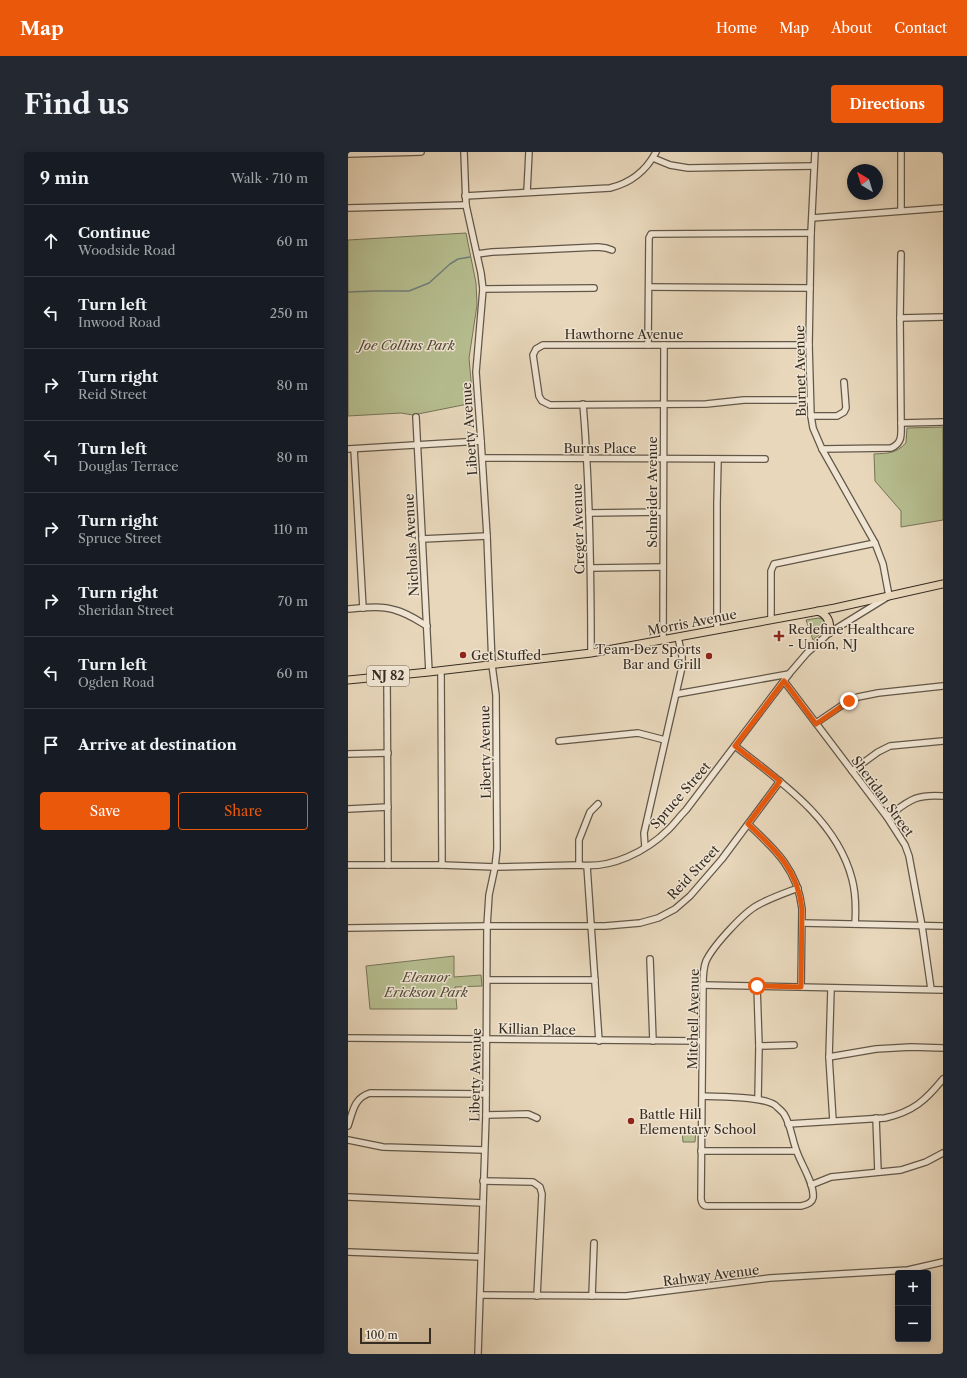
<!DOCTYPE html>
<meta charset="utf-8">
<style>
:root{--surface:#171b24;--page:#242831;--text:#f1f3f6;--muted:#9ea1a6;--line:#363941;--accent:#ea580c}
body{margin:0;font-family:"Libre Caslon Text",serif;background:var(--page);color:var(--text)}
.controls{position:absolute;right:12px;bottom:12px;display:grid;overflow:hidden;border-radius:4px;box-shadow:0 2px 10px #0003}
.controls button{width:36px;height:36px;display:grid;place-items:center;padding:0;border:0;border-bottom:1px solid var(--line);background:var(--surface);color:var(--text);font:20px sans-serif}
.compass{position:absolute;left:499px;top:12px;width:36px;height:36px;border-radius:50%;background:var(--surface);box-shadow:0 2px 10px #0003;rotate:322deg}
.scale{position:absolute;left:12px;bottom:10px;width:71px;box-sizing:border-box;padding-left:4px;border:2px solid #362c21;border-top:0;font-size:11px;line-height:14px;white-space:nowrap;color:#362c21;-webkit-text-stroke:3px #f0e5d3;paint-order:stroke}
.stop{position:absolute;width:12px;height:12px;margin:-9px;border:3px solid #ea580c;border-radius:50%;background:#fff}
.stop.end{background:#ea580c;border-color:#fff;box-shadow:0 1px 4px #0008}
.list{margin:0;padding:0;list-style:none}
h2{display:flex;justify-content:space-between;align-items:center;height:52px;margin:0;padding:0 16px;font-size:17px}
h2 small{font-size:13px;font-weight:400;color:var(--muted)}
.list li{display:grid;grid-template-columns:26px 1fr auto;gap:12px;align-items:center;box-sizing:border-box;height:72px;padding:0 16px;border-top:1px solid var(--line)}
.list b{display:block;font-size:15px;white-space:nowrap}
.list p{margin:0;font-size:13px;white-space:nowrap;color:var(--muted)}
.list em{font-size:13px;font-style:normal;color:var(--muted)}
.actions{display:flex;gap:8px;padding:12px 16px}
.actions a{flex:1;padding:9px 0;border:1px solid var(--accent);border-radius:4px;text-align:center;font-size:14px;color:var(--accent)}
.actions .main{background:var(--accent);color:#fff}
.icon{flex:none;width:22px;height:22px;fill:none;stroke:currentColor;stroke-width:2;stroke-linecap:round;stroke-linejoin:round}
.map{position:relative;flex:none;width:595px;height:1202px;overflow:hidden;border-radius:4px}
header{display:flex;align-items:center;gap:24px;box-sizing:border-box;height:56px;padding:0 20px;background:var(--accent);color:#fff}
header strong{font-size:19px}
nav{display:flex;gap:22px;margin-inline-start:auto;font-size:14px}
.intro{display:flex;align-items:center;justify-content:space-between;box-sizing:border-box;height:96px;padding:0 24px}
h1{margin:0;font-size:28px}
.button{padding:10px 18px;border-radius:4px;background:var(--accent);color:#fff;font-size:14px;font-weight:700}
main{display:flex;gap:24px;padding:0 24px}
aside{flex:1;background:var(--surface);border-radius:4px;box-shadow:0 2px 10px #0003}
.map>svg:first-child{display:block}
</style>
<header>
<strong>Map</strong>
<nav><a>Home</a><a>Map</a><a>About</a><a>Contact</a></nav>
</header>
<div class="intro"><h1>Find us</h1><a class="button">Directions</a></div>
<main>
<aside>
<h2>9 min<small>Walk · 710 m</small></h2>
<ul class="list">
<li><svg class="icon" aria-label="ahead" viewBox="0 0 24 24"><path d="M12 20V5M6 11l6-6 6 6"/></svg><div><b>Continue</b><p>Woodside Road</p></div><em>60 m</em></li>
<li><svg class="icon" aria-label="left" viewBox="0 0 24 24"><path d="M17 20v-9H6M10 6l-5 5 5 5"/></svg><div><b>Turn left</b><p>Inwood Road</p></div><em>250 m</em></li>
<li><svg class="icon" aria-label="right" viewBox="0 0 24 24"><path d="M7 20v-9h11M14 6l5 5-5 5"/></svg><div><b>Turn right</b><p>Reid Street</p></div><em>80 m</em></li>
<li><svg class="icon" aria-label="left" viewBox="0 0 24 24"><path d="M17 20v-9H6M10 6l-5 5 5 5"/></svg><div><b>Turn left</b><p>Douglas Terrace</p></div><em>80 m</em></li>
<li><svg class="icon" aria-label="right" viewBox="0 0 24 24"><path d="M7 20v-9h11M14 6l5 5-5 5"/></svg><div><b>Turn right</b><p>Spruce Street</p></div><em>110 m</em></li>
<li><svg class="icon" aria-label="right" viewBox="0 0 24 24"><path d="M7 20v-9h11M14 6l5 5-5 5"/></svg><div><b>Turn right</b><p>Sheridan Street</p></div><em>70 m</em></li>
<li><svg class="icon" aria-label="left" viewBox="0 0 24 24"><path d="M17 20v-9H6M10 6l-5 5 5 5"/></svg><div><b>Turn left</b><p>Ogden Road</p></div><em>60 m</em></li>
<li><svg class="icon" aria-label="arrive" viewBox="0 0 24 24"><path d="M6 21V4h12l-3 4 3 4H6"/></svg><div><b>Arrive at destination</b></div></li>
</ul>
<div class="actions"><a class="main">Save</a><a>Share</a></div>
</aside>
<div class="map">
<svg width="595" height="1202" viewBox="0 0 595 1202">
<rect width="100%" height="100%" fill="#e8d7bb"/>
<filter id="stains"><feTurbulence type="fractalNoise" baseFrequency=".005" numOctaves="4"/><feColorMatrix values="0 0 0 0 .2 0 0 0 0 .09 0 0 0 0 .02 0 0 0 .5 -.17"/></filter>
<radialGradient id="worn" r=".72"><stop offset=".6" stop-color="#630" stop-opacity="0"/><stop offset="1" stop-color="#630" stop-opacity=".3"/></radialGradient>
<g fill="#b6be90" stroke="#767558">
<polygon points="118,81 128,131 129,153 121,206 125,251 65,263 53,261 0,264 0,88"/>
<path d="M595,275V368L553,375V359L527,329L526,302C541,301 547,302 558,291L559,276Z"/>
<polygon points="470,466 476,467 480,475 465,488 458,468"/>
<polygon points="106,804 106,825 133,823 134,834 107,835 109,857 22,857 18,814"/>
<polygon points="348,977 347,990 335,990 334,978"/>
</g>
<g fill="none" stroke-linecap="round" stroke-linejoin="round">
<polyline stroke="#71807c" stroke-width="1.5" points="0,140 27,139 61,139 81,131 102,112 110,107 122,105"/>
<defs>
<g id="minor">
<polyline points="116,0 118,53 133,121 135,137 128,220 133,289 139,384 144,513 148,543 149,697 147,715 141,743 139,774 138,963 130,1202"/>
<polyline points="553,0 553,59"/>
<polyline points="0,2 73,0"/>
<polyline points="305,6 322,13 340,16 466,14"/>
<polyline points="179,40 181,0"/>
<path d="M117,44L262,36C283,31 298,19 308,0"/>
<polyline points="0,56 118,53"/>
<polyline points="464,66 595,56"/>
<polyline points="129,102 144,100 250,95 258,96 264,98"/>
<polyline points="301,135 462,136"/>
<polyline points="135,137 246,136"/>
<polyline points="552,166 595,165"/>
<polyline points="300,193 301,86 303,82 463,81"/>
<polyline points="461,193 195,193 188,197 185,203 191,244 194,249 202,253 358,252 396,248 462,248"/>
<path d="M235,252C242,335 243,418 243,501"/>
<polyline points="463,264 489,264 496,260 498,256 496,230"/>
<polyline points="68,265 81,520"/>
<polyline points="553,271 595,270"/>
<polyline points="0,297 133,289"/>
<polyline points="6,297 15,456"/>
<path d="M474,297L543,296C555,291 553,282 553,271L552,166L553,102"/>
<polyline points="135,306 417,307"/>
<polyline points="241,361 315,360"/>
<polyline points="74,387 139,384"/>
<polyline points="243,416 315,415"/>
<path d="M0,457C15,456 32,453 47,458C59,461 69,468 79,474"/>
<polyline points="423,468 423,419 426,412 527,391"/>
<polyline points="369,478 369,351 370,307"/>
<polyline points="315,488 316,193"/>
<polyline points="93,519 94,713"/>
<polyline points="39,524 40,713"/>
<polyline points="436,529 539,665 557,693 561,704 574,774 583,837"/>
<polyline points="329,542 441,522"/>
<polyline points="468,571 493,554 510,545 530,541 595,534"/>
<polyline points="211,589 290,581 317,588"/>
<path d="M387,594C432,629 489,668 504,727C508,742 508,757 507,772"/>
<polyline points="0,602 40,601"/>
<polyline points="504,619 530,600 542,594 595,589"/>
<polyline points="0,657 40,655"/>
<path d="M539,665C561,649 566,642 595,644"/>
<path d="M400,672C427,697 450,718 454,757L453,835"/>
<polyline points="297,695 296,681 334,515 334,504 330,485"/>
<path d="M0,713H94L147,715L231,713C263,717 298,700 321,677C327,671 332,664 338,658L441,522L459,501L481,481L541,444L535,412L527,391L474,297L465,276L463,264L461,193L463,81L467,0"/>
<polyline points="231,713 231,688 242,660 250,652"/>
<polyline points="239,714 251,889"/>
<polyline points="454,771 595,774"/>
<polyline points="0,776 139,774 257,774 292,771 310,766 327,757 342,744 374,707 432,629"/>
<polyline points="302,807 305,889"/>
<polyline points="139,828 247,828"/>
<polyline points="355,833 595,838"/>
<polyline points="409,834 411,894 410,947"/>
<polyline points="483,837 481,905 485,969"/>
<polyline points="0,886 354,889"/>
<polyline points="411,894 446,893"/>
<polyline points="481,905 528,897 563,895 595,896"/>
<path d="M354,944C372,945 413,944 427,953C430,956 434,959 436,962C443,973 444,988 449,1000C453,1012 467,1033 465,1046C464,1051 458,1053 453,1054H360C355,1054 354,1052 353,1047L355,833C355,825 355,817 358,809C365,794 396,760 410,753C422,746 437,741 450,736"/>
<polyline points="138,963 180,962 189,966"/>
<polyline points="528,966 530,1020"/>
<path d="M440,972L537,966C565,960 578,948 595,927"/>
<path d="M0,974C5,959 6,946 22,941L138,942"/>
<polyline points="0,988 35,995 136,998"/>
<polyline points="353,999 448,999"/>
<polyline points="135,1029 185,1030 192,1035 194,1042 189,1144"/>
<polyline points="463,1033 483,1025 553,1018 578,1010 595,1001"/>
<polyline points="0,1045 135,1051"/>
<polyline points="0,1100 133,1105"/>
<polyline points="133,1143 278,1144 422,1126 560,1118 595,1110"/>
<polyline points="244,1144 246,1091"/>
</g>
<g id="major">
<path d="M470,459C480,463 483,471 481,481"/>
<polyline points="0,528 81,520 243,501 487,456 595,432"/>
</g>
</defs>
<use href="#minor" stroke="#625748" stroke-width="8"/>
<use href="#major" stroke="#362c21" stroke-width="9"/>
<use href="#minor" stroke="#f0e5d3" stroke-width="5.5"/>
<use href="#major" stroke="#e8d7bb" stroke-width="7"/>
</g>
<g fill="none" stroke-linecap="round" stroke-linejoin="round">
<path stroke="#ea580c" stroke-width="5" d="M409,834L453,835L454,757C450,718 427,697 400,672L432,629L387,594L436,529L468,572L501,549"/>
</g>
<g fill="#8f2418" stroke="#f0e5d3" stroke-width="1.5">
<path d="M429 478h4v4h4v4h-4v4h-4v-4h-4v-4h4z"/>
<circle cx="115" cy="503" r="4"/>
<circle cx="361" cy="504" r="4"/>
<circle cx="283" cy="969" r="4"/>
</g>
<g text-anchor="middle" stroke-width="3" stroke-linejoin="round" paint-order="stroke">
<rect fill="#f0e5d3" stroke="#6e6456" stroke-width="1" x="19" y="514" width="42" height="20" rx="3"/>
<g font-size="12" font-weight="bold" fill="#362c21">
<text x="40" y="528">NJ 82</text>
</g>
<g font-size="13" fill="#362c21" stroke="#f0e5d3">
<text x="276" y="187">Hawthorne Avenue</text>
<text transform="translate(452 219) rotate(-91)" y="5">Burnet Avenue</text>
<text transform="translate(121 277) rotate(-94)" y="5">Liberty Avenue</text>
<text x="252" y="301">Burns Place</text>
<text transform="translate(304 340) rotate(-90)" y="5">Schneider Avenue</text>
<text transform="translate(230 377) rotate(-92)" y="5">Creger Avenue</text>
<text transform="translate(63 393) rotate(-93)" y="5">Nicholas Avenue</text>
<text transform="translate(344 470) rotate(-11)" y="5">Morris Avenue</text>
<text transform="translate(137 600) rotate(-91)" y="5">Liberty Avenue</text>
<text transform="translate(332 643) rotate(-49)" y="5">Spruce Street</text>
<text transform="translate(535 644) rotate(54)" y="5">Sheridan Street</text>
<text transform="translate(345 720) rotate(-47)" y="5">Reid Street</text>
<text transform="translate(345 867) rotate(-89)" y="5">Mitchell Avenue</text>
<text transform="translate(189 877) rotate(1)" y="5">Killian Place</text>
<text transform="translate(127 923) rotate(-89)" y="5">Liberty Avenue</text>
<text transform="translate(363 1123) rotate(-7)" y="5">Rahway Avenue</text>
</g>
<g font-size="13" font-style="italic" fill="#504937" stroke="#f0e5d3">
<text x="59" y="198">Joe Collins Park</text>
<text x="78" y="830">Eleanor<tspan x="78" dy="15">Erickson Park</tspan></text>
</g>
<g font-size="13" fill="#362c21" stroke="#f0e5d3" text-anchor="start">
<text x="440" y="482">Redefine Healthcare<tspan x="440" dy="15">- Union, NJ</tspan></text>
<text x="353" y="502" text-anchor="end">Team Dez Sports<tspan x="353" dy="15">Bar and Grill</tspan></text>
<text x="123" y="508">Get Stuffed</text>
<text x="291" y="967">Battle Hill<tspan x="291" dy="15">Elementary School</tspan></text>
</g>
</g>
<rect width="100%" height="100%" filter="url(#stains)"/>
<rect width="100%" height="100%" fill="url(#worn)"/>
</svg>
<div class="controls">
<button>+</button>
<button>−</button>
</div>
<svg class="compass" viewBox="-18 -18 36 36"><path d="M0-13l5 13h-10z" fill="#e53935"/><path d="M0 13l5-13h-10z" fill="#9ea1a6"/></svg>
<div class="scale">100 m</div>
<div class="stop" style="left:409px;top:834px"></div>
<div class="stop end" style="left:501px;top:549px"></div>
</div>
</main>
